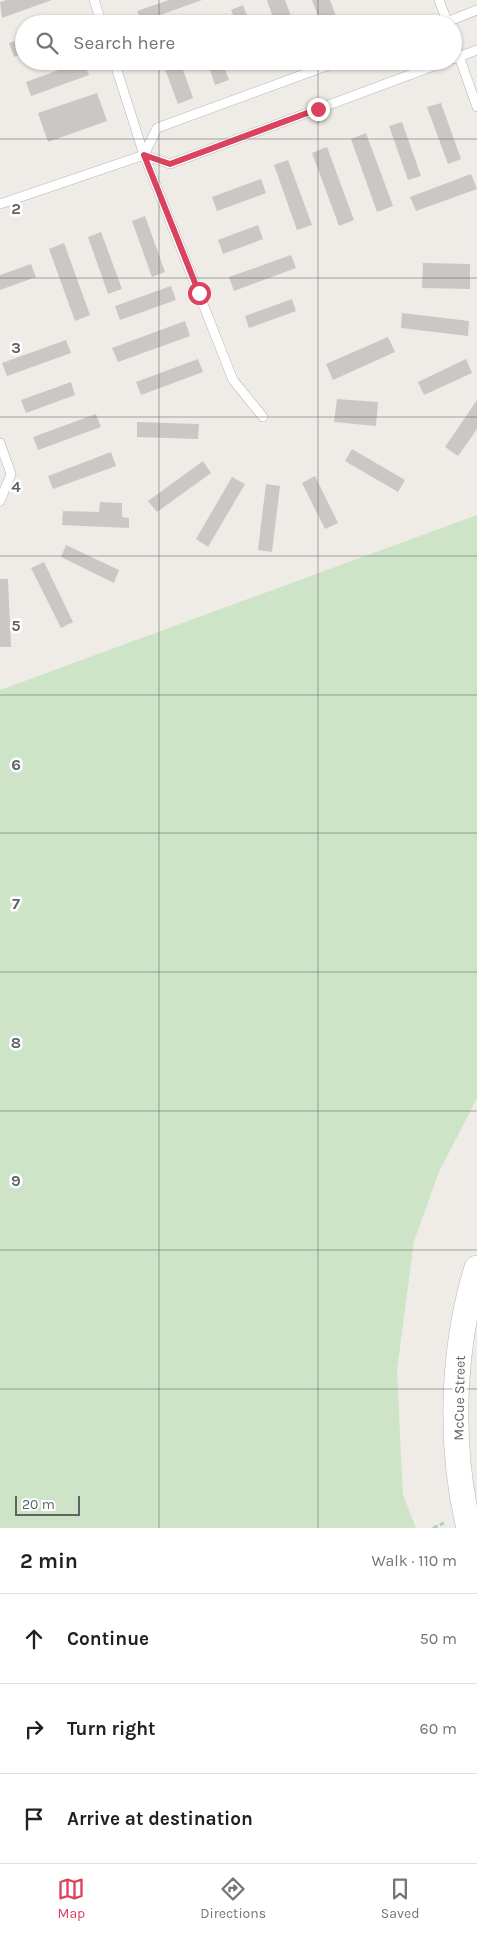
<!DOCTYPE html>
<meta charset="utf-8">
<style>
:root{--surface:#fff;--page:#f6f6f6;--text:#202124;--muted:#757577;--line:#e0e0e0;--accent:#db425d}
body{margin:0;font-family:Karla,sans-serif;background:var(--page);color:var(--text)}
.scale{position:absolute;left:15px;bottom:12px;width:65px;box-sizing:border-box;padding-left:5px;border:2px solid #5f6466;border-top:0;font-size:14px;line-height:18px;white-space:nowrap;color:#5f6466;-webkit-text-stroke:4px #fff;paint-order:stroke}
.stop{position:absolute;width:15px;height:15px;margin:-11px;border:4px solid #db425d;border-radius:50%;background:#fff}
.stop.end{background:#db425d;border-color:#fff;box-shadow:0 1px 5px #0008}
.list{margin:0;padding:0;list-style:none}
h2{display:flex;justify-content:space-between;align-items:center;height:65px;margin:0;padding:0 20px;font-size:21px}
h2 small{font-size:16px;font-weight:400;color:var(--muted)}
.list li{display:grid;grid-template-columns:32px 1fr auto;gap:15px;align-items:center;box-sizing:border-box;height:90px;padding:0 20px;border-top:1px solid var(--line)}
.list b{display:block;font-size:19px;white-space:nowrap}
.list em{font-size:16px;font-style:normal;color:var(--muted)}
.icon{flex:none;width:28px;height:28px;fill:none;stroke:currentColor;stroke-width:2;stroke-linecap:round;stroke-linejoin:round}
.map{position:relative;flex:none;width:477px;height:1528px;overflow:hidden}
.search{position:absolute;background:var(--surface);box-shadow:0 1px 4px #0004;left:15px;right:15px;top:15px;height:55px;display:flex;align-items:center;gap:12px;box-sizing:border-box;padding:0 18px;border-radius:28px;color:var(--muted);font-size:19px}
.sheet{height:335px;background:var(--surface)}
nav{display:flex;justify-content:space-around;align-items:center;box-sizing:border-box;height:70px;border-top:1px solid var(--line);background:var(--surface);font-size:14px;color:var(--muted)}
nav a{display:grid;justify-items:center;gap:2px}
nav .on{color:var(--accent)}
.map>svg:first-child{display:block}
</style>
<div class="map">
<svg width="477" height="1528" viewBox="0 0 477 1528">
<rect width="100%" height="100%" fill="#efece7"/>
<polygon fill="#cee4c7" points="477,515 477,1098 439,1172 414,1241 397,1370 403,1495 416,1528 0,1528 0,690"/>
<g fill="#cbc7c4">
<polygon points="7,0 52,0 2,18 0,2"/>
<polygon points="169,0 202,0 141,22 137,11"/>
<polygon points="267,0 285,0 294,24 275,24"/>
<polygon points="312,0 330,0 339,24 321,24"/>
<polygon points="243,5 250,24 237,24 231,10"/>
<polygon points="24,38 24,53 14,57 9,43"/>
<polygon points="83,61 89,75 31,96 26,82"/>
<polygon points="162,61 180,61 193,98 178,104"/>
<polygon points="207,61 222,61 229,80 215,85"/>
<polygon points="250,61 263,61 264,63 252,67"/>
<polygon points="97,93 107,121 48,142 38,113"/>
<polygon points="441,103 461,159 448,164 427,107"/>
<polygon points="402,122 421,176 408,180 389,126"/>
<polygon points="366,133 393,206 377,212 351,139"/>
<polygon points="327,147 354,220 339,226 312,153"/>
<polygon points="288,160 312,225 297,230 274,165"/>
<polygon points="471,174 477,189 416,211 410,197"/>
<polygon points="261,179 266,193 217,211 212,197"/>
<polygon points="145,216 165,272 152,277 132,221"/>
<polygon points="258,225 263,239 223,254 218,240"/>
<polygon points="101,232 122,289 108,294 88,237"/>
<polygon points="64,243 90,315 75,321 49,249"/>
<polygon points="291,255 296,268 234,291 229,277"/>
<polygon points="423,263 470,264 470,289 422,288"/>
<polygon points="31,264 36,277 0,290 0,275"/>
<polygon points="171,286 176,300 120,320 115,306"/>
<polygon points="292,299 296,311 249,328 245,316"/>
<polygon points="402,313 469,321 468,336 401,328"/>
<polygon points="185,321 190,336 118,362 112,348"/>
<polygon points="388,337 395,352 333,380 326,364"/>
<polygon points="66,340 71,353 7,376 2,363"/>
<polygon points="198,359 203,372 141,395 136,382"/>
<polygon points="466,359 472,373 424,395 418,382"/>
<polygon points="71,382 75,395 26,413 21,400"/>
<polygon points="337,399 378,402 376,426 334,422"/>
<polygon points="477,400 477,429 458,456 445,447"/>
<polygon points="96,414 101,427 38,450 33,437"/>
<polygon points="137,422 199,424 198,439 137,437"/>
<polygon points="352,449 405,480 398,492 345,461"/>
<polygon points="111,452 116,466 53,489 48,476"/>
<polygon points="203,461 211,473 157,512 148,501"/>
<polygon points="315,476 338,523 325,529 302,483"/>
<polygon points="232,477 245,484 208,547 196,539"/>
<polygon points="266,484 280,486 272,552 258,550"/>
<polygon points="100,502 122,503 122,517 129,518 129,528 62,525 63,511 99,512"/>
<polygon points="66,545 119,570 114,583 61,557"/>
<polygon points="44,562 73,622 61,628 31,568"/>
<polygon points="0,579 8,579 11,647 0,647"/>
</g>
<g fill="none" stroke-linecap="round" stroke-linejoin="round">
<defs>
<g id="lane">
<polyline points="94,0 102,24"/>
<polyline points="439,0 448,24"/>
<polyline points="442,24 477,10"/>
<polyline points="453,39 477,107"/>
<polyline points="453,59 477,50"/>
<polyline points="114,61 144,155 233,380 263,417"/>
<polyline points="144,155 157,128 340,61"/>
<polyline points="0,204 144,155 170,164 447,61"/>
<polyline points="0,443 11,474 0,501"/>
</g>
<path id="secondary" d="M469,1528C449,1447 452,1348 477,1268"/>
</defs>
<use href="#lane" stroke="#b2b6b8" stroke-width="10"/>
<use href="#secondary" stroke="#b2b6b8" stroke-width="26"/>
<polyline stroke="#abd5ab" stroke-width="3" stroke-dasharray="5 2.5" stroke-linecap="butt" points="433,1528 444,1523"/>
<use href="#lane" stroke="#fff" stroke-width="9"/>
<use href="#secondary" stroke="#fff" stroke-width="25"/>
</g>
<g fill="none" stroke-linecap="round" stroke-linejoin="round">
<polyline stroke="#db425d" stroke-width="6" points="199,293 144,155 170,164 318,109"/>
</g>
<path fill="none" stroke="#5f6466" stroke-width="1" stroke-opacity="0.55" d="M159,0V24M318,0V24M159,61V1528M318,61V1528M0,139H477M0,278H477M0,417H477M0,556H477M0,695H477M0,833H477M0,972H477M0,1111H477M0,1250H477M0,1389H477"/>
<g text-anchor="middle" stroke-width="5" stroke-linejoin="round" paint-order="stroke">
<g font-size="14" fill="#5f6466" stroke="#fff">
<text transform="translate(459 1398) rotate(-89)" y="5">McCue Street</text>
</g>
</g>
<g font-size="16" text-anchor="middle" font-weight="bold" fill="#5f6466" stroke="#fff" stroke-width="5" stroke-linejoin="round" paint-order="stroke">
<text x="16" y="214">2</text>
<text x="16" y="353">3</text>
<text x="16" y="492">4</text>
<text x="16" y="631">5</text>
<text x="16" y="770">6</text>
<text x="16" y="909">7</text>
<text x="16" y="1048">8</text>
<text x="16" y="1186">9</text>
</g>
</svg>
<div class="scale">20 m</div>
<div class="stop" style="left:199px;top:293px"></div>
<div class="stop end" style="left:318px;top:109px"></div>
<div class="search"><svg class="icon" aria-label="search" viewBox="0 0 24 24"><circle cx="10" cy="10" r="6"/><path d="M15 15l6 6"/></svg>Search here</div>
</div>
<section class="sheet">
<h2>2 min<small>Walk · 110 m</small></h2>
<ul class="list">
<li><svg class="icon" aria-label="ahead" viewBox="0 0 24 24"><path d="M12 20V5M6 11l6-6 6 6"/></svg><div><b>Continue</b></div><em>50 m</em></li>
<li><svg class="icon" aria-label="right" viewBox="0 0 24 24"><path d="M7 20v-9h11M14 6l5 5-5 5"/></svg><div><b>Turn right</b></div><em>60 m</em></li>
<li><svg class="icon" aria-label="arrive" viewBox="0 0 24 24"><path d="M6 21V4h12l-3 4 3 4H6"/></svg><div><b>Arrive at destination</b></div></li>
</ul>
</section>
<nav>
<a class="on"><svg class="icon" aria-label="map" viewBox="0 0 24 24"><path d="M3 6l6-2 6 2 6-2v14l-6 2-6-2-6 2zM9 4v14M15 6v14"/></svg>Map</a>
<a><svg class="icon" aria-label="directions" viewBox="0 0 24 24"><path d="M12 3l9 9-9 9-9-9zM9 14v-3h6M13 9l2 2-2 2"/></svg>Directions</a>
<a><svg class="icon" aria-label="saved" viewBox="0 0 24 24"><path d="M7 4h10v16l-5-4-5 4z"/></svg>Saved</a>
</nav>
